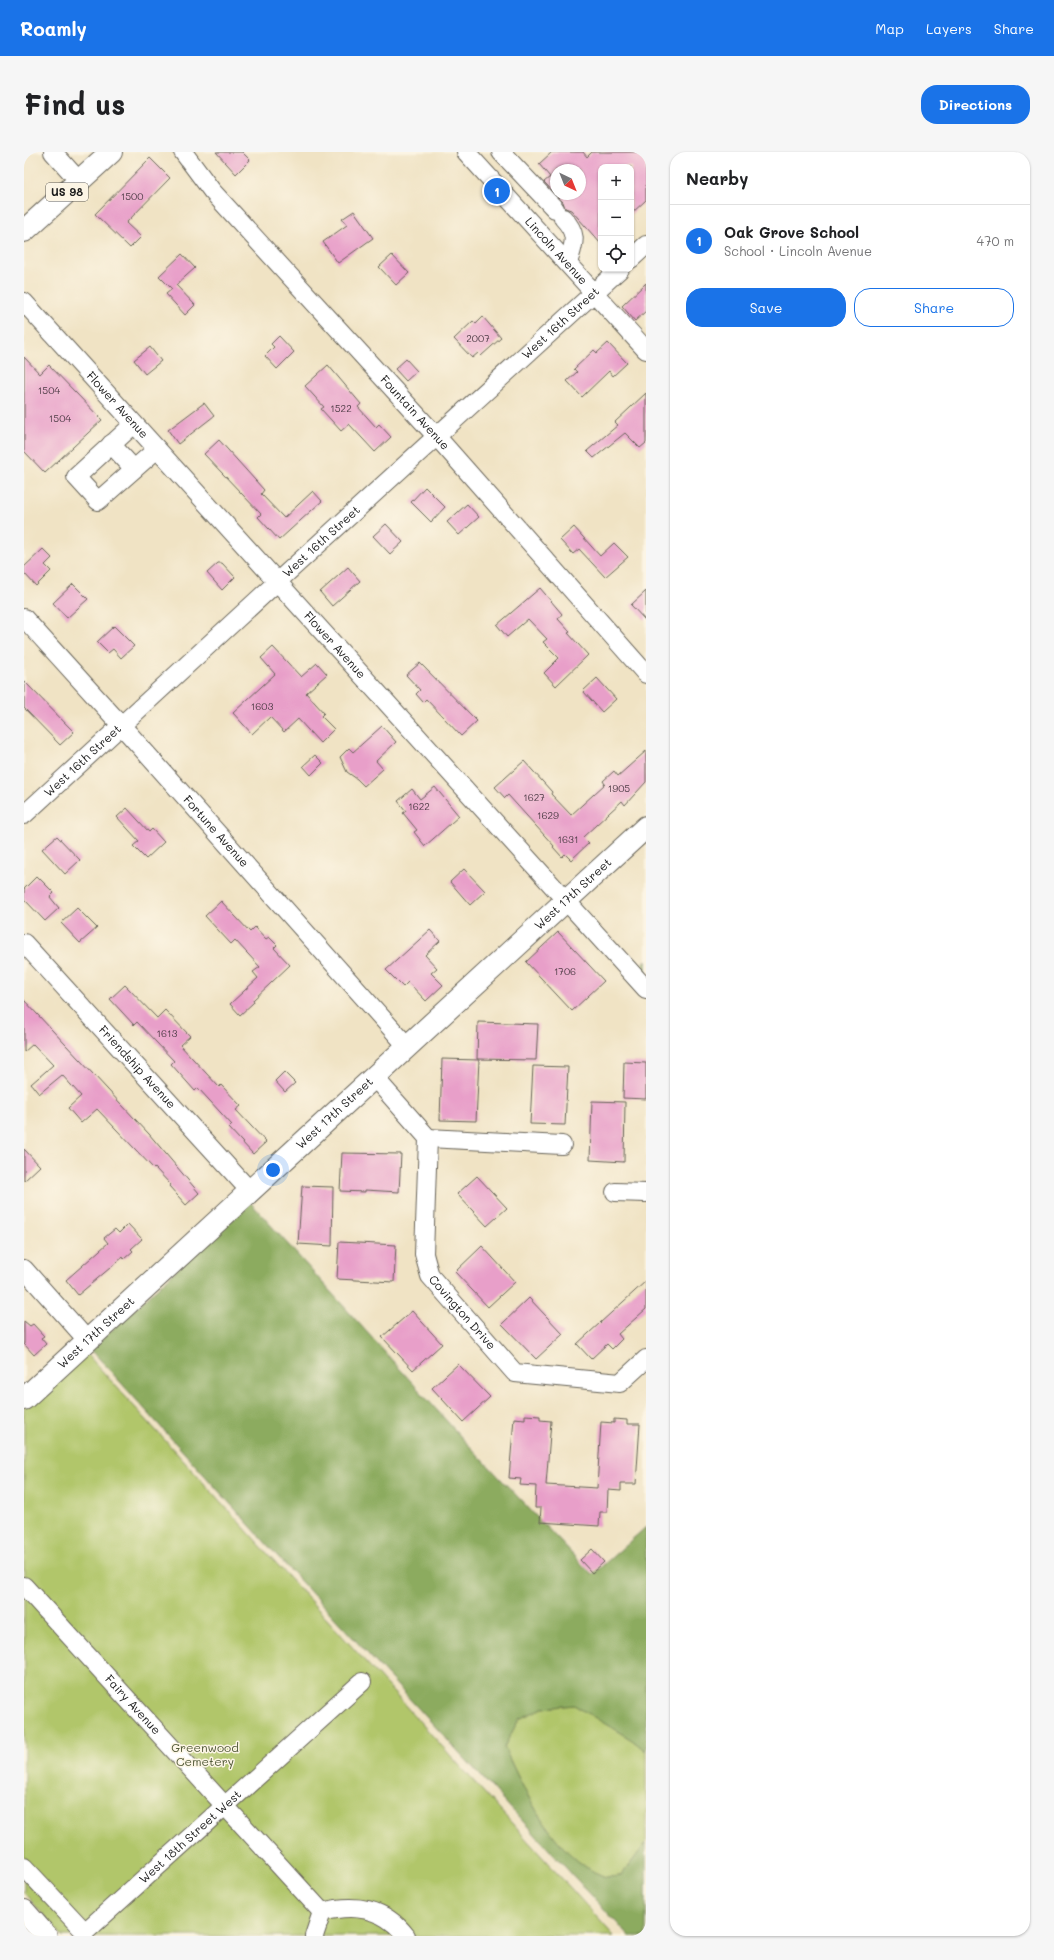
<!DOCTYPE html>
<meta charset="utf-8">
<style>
:root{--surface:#fff;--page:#f6f6f6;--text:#202124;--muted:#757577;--line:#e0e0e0;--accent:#1a73e8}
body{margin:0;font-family:Mali,sans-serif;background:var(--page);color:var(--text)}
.controls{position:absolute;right:12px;top:12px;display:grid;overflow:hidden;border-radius:8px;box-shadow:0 1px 3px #0004}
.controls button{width:36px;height:36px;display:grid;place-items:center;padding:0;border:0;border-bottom:1px solid var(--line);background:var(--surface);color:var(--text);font:20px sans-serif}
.compass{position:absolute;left:526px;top:12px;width:36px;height:36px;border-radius:50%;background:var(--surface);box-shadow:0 1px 3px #0004;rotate:137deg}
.you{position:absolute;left:249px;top:1018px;width:14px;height:14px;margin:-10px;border:3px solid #fff;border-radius:50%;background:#1a73e8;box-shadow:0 0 0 6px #1a73e833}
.badge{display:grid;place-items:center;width:26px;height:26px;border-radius:50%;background:var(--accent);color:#fff;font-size:13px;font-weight:700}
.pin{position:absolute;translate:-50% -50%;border:2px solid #fff;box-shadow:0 1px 4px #0006}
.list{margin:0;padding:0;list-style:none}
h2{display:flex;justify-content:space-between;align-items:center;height:52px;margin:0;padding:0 16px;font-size:17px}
h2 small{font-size:13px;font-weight:400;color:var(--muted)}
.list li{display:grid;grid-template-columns:26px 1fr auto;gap:12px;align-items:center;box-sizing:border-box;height:72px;padding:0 16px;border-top:1px solid var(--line)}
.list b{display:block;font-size:15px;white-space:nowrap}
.list p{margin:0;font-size:13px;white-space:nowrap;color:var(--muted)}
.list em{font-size:13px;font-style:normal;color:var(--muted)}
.actions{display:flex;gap:8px;padding:12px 16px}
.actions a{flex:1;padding:9px 0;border:1px solid var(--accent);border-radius:16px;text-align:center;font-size:14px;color:var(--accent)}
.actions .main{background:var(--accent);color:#fff}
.icon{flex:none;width:22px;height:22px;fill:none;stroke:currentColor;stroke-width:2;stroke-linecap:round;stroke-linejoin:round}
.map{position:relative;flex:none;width:622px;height:1784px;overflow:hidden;border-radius:16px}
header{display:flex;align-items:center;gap:24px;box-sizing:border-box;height:56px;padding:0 20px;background:var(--accent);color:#fff}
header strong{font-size:19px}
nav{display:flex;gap:22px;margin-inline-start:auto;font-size:14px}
.intro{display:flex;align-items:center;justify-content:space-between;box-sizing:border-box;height:96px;padding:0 24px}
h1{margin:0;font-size:28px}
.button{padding:10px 18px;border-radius:16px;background:var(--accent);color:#fff;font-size:14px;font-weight:700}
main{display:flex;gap:24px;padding:0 24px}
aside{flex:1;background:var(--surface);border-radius:16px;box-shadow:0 1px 3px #0004}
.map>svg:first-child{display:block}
</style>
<header>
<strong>Roamly</strong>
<nav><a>Map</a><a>Layers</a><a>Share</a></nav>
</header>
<div class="intro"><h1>Find us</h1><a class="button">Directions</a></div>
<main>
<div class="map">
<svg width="622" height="1784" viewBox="0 0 622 1784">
<rect width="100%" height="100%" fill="#fcf5e5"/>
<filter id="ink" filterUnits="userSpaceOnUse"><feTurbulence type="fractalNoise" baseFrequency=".025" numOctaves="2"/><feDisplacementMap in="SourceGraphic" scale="8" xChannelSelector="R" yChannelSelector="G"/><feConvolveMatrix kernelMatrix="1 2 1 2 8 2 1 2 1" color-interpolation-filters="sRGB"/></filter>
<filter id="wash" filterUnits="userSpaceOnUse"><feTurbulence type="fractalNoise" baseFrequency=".012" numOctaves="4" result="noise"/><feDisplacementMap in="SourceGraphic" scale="16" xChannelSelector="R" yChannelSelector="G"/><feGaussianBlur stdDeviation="0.9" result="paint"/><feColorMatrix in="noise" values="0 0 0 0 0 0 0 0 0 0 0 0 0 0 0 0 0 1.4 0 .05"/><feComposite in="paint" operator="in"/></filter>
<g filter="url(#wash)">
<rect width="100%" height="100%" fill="#f0e3c4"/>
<g fill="#b1c66a" stroke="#667143">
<polygon points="61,1200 590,1784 38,1784 0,1741 0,1256"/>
<path d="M550,1553L608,1588L622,1599V1691L597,1724C592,1724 584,1726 579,1724C531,1706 500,1638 480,1595L495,1567L519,1556Z"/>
</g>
<g fill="#8cab5e" stroke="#54643d">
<polygon points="622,808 622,827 613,817"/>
<path d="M226,1050L438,1286L568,1423L622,1375V1599L608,1588L550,1553L519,1556L495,1567L480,1595C500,1639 531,1705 579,1724C584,1726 592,1724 597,1724L622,1691V1784H605L257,1408L70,1201L64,1200Z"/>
</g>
<g id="blocks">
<g fill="#e89fc9" fill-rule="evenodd">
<polygon points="192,0 218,0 226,8 212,22"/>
<path d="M528,0H559L563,5L568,0H622V48L607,62V15H577V92L547,58L541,56L539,50L520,30L526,25L515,12ZM532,18H556V42H532Z"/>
<polygon points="126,6 146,26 102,71 117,85 106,96 71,62"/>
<polygon points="330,59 349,86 314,111 299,90 323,73 318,67"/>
<polygon points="158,102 171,116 152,133 171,153 161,163 142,142 148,137 135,124"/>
<polygon points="368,103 385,121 372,133 355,115"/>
<polygon points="622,131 622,159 611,169 598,154"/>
<polygon points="459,165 477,186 457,204 454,201 448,206 430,187 449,169 452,172"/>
<polygon points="255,184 270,200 253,217 241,204 250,195 247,192"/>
<polygon points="584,191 603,211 589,224 585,219 558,245 543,229 553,220 550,217 570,198 573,201"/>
<polygon points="126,195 137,209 121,222 110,208"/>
<polygon points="0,205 16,222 25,213 78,268 21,321 0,299"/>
<polygon points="382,207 393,219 382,229 371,217"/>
<polygon points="304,213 337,252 334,255 352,275 355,272 367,285 351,300 325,272 317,279 297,257 300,255 281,234"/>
<polygon points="622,241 622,291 616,296 601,281 570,306 563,299 594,273 591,270"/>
<polygon points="180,251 190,264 154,292 144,278"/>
<polygon points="195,288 240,338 237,342 260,366 289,339 298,349 255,388 234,365 237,362 180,302"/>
<polygon points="401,335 421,355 407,370 387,350"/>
<polygon points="443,352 455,365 435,383 423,370"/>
<polygon points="362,372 379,390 366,402 349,384"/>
<polygon points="550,375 576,404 590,391 604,405 581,425 555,397 549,402 536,388"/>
<polygon points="19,397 28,406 21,413 27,419 12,434 0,421 0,415"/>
<polygon points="194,411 198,411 211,425 198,438 183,421"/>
<polygon points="324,415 336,429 308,454 296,440"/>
<polygon points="49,432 64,447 43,466 29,451"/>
<polygon points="516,436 538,462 534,467 546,480 544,481 564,503 532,534 520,521 535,506 519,490 523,487 504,467 483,485 473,473"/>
<polygon points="622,439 622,469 607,453"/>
<polygon points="90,474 110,494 97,506 89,497 84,501 73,490"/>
<polygon points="249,495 277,525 293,511 303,522 282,541 300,561 297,564 310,577 296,591 274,567 260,580 246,565 228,582 209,561 251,522 237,506"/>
<polygon points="396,511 453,569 437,584 402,547 399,550 392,542 396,538 382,523"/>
<polygon points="573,526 592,547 578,560 559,539"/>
<polygon points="0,529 50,580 36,593 0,556"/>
<polygon points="358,574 372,590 352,609 359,617 340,634 333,627 323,620 316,605 325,596 329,600"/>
<polygon points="622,599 622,630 601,653 598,649 559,685 565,691 547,708 541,702 538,705 529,695 530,694 484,643 481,646 471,635 500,609 528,640 527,642 547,663 581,632 579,629 590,619 594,624"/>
<polygon points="291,603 299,611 287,623 279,614"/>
<polygon points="411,635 435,664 401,694 390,680 393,678 379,661 382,659 374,649 388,637 396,647"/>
<polygon points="103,656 125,680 128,677 140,690 122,707 109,694 115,689 93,665"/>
<polygon points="33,684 56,708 41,722 18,697"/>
<polygon points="440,717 461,739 446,753 426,730"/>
<polygon points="13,724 30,741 26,745 35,756 21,769 0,747 0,737"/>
<polygon points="197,749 226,780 231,775 242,787 245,785 253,793 250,796 266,813 229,848 230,850 216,863 206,852 234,826 229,820 236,815 211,788 207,792 181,764"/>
<polygon points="53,756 73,776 56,791 37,771"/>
<polygon points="406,778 416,789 401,803 413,816 407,821 419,833 402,849 384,830 379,835 362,818"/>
<polygon points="534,780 580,829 548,859 502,810"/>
<polygon points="101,833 133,866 141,858 166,884 156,893 195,935 197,933 217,954 212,958 242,990 229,1002 205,976 208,973 174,936 171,939 147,912 150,909 113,870 110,873 86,847"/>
<polygon points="0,848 125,982 175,1041 162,1053 145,1034 147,1033 131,1016 130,1017 73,957 57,971 44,956 57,944 38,923 15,942 7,932 29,913 9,892 0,900"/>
<polygon points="454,870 514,872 512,908 453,907"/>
<polygon points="418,907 455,908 452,969 416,968"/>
<polygon points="600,910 622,911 622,947 599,946"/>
<polygon points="509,914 544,915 541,973 506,972"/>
<polygon points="260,920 271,931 261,940 251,929"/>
<polygon points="568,949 601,950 600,1010 566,1008"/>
<polygon points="0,997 16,1014 0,1029"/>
<polygon points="318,1001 377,1002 375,1040 341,1038 341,1040 316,1039"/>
<polygon points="453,1024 483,1056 463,1074 433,1042"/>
<polygon points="278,1034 309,1035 308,1094 274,1092"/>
<polygon points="104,1072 118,1087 107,1097 109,1099 100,1107 99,1105 54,1143 42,1128 84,1091 80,1086 91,1077 95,1081"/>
<polygon points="315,1090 372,1093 370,1130 313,1127"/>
<polygon points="458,1094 491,1130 464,1155 431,1120"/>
<polygon points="622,1129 622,1157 594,1182 598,1187 588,1197 583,1192 567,1207 553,1192"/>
<polygon points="505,1146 539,1182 512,1207 478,1172"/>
<polygon points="388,1159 418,1192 389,1218 358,1185"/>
<polygon points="0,1169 6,1174 9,1172 20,1184 17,1186 22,1192 10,1203 0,1192"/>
<polygon points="434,1212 466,1245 439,1270 408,1236"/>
<polygon points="501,1263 516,1264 516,1268 527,1269 522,1333 573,1336 577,1270 590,1271 590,1267 603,1268 603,1272 616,1272 612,1332 597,1332 597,1339 584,1338 583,1360 576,1360 575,1374 516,1370 517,1356 511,1356 512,1334 496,1333 497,1327 485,1326 490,1266 501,1267"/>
<polygon points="568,1397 580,1410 568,1421 556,1408"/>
</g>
</g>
</g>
<g filter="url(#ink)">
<use href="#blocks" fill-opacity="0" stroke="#666257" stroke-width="1"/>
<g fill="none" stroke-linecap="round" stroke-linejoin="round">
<defs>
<g id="minor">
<polyline points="29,0 55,29"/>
<path id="s1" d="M159,0L188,39L413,285L622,522"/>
<path id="s2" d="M442,0L622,198"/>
<polyline points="477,0 531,57"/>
<path d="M539,66C555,83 550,91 544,111"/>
<polyline points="607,107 622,93"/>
<path id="s3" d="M0,150L622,837"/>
<polyline points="110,272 52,325 74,349 133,297"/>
<polyline points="87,292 110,317"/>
<path id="s4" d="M0,466L97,573L383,894"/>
<path id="s5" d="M0,663L253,430L596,117"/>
<path id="s6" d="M0,791L226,1039"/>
<path id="s7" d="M350,925L404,986L400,1102L406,1124L491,1221L596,1231L622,1207"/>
<polyline points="404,986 538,993"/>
<polyline points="591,1040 622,1041"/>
<polyline points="0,1117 64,1189"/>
<path id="s8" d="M0,1434L298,1760"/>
<path id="s9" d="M0,1715L61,1780L338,1530"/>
<path d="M298,1760C331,1751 361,1756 382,1784"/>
<polyline points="290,1784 298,1760"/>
</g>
<g id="major">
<path id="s10" d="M0,1247L622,675"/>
<polyline points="0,1759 22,1784"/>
</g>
<polyline id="highway" points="0,79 87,0"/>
</defs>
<use href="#minor" stroke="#666257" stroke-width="20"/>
<use href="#major" stroke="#666257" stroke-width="24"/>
<use href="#highway" stroke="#666257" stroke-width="24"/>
<use href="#minor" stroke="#fff" stroke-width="18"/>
<use href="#major" stroke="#fff" stroke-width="22"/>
<use href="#highway" stroke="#fff" stroke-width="22"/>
</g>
</g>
<g text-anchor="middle" stroke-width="3" stroke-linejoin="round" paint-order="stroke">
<g font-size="10" fill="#4f3d47">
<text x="108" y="48">1500</text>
<text x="454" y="190">2007</text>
<text x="25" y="242">1504</text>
<text x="317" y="260">1522</text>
<text x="36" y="270">1504</text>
<text x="238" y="558">1603</text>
<text x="595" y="640">1905</text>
<text x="510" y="649">1627</text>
<text x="395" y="658">1622</text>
<text x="524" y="667">1629</text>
<text x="544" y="691">1631</text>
<text x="541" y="823">1706</text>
<text x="143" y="885">1613</text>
</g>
<rect fill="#fcf5e5" stroke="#5f5d58" stroke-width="1" x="22" y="31" width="42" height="18" rx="3"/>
<g font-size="11" font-weight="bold" fill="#1c1c1c">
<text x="43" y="44">US 98</text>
</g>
<g font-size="12" fill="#1c1c1c" stroke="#fcf5e5">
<text dy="4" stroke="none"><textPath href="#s2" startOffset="134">Lincoln Avenue</textPath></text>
<text dy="4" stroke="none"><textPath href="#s5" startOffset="728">West 16th Street</textPath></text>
<text dy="4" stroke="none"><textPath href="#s3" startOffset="139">Flower Avenue</textPath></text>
<text dy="4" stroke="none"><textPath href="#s1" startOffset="349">Fountain Avenue</textPath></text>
<text dy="4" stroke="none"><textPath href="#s5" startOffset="404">West 16th Street</textPath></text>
<text dy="4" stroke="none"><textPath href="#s3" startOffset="463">Flower Avenue</textPath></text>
<text dy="4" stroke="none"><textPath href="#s5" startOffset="80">West 16th Street</textPath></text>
<text dy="4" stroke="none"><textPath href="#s4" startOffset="287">Fortune Avenue</textPath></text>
<text dy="4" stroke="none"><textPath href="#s10" startOffset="746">West 17th Street</textPath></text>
<text dy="4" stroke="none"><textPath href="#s6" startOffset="168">Friendship Avenue</textPath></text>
<text dy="4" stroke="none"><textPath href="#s10" startOffset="422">West 17th Street</textPath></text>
<text dy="4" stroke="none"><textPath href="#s7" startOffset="269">Covington Drive</textPath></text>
<text dy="4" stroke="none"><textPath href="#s10" startOffset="98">West 17th Street</textPath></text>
<text dy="4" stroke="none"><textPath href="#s8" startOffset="161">Fairy Avenue</textPath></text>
<text dy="4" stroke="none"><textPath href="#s9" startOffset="231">West 18th Street West</textPath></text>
</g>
<g font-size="12" fill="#505837" stroke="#fcf5e5">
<text x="181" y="1600">Greenwood<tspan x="181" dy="14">Cemetery</tspan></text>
</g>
</g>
</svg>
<div class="controls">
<button>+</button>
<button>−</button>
<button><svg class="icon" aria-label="locate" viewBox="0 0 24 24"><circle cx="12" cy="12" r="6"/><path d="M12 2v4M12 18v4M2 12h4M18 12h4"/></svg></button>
</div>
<svg class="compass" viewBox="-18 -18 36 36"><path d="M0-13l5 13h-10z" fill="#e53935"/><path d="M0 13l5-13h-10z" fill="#757577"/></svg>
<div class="you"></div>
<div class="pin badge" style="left:473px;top:39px">1</div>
</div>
<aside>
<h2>Nearby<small></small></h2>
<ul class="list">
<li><span class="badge">1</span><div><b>Oak Grove School</b><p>School · Lincoln Avenue</p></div><em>470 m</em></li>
</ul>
<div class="actions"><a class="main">Save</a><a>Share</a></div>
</aside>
</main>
